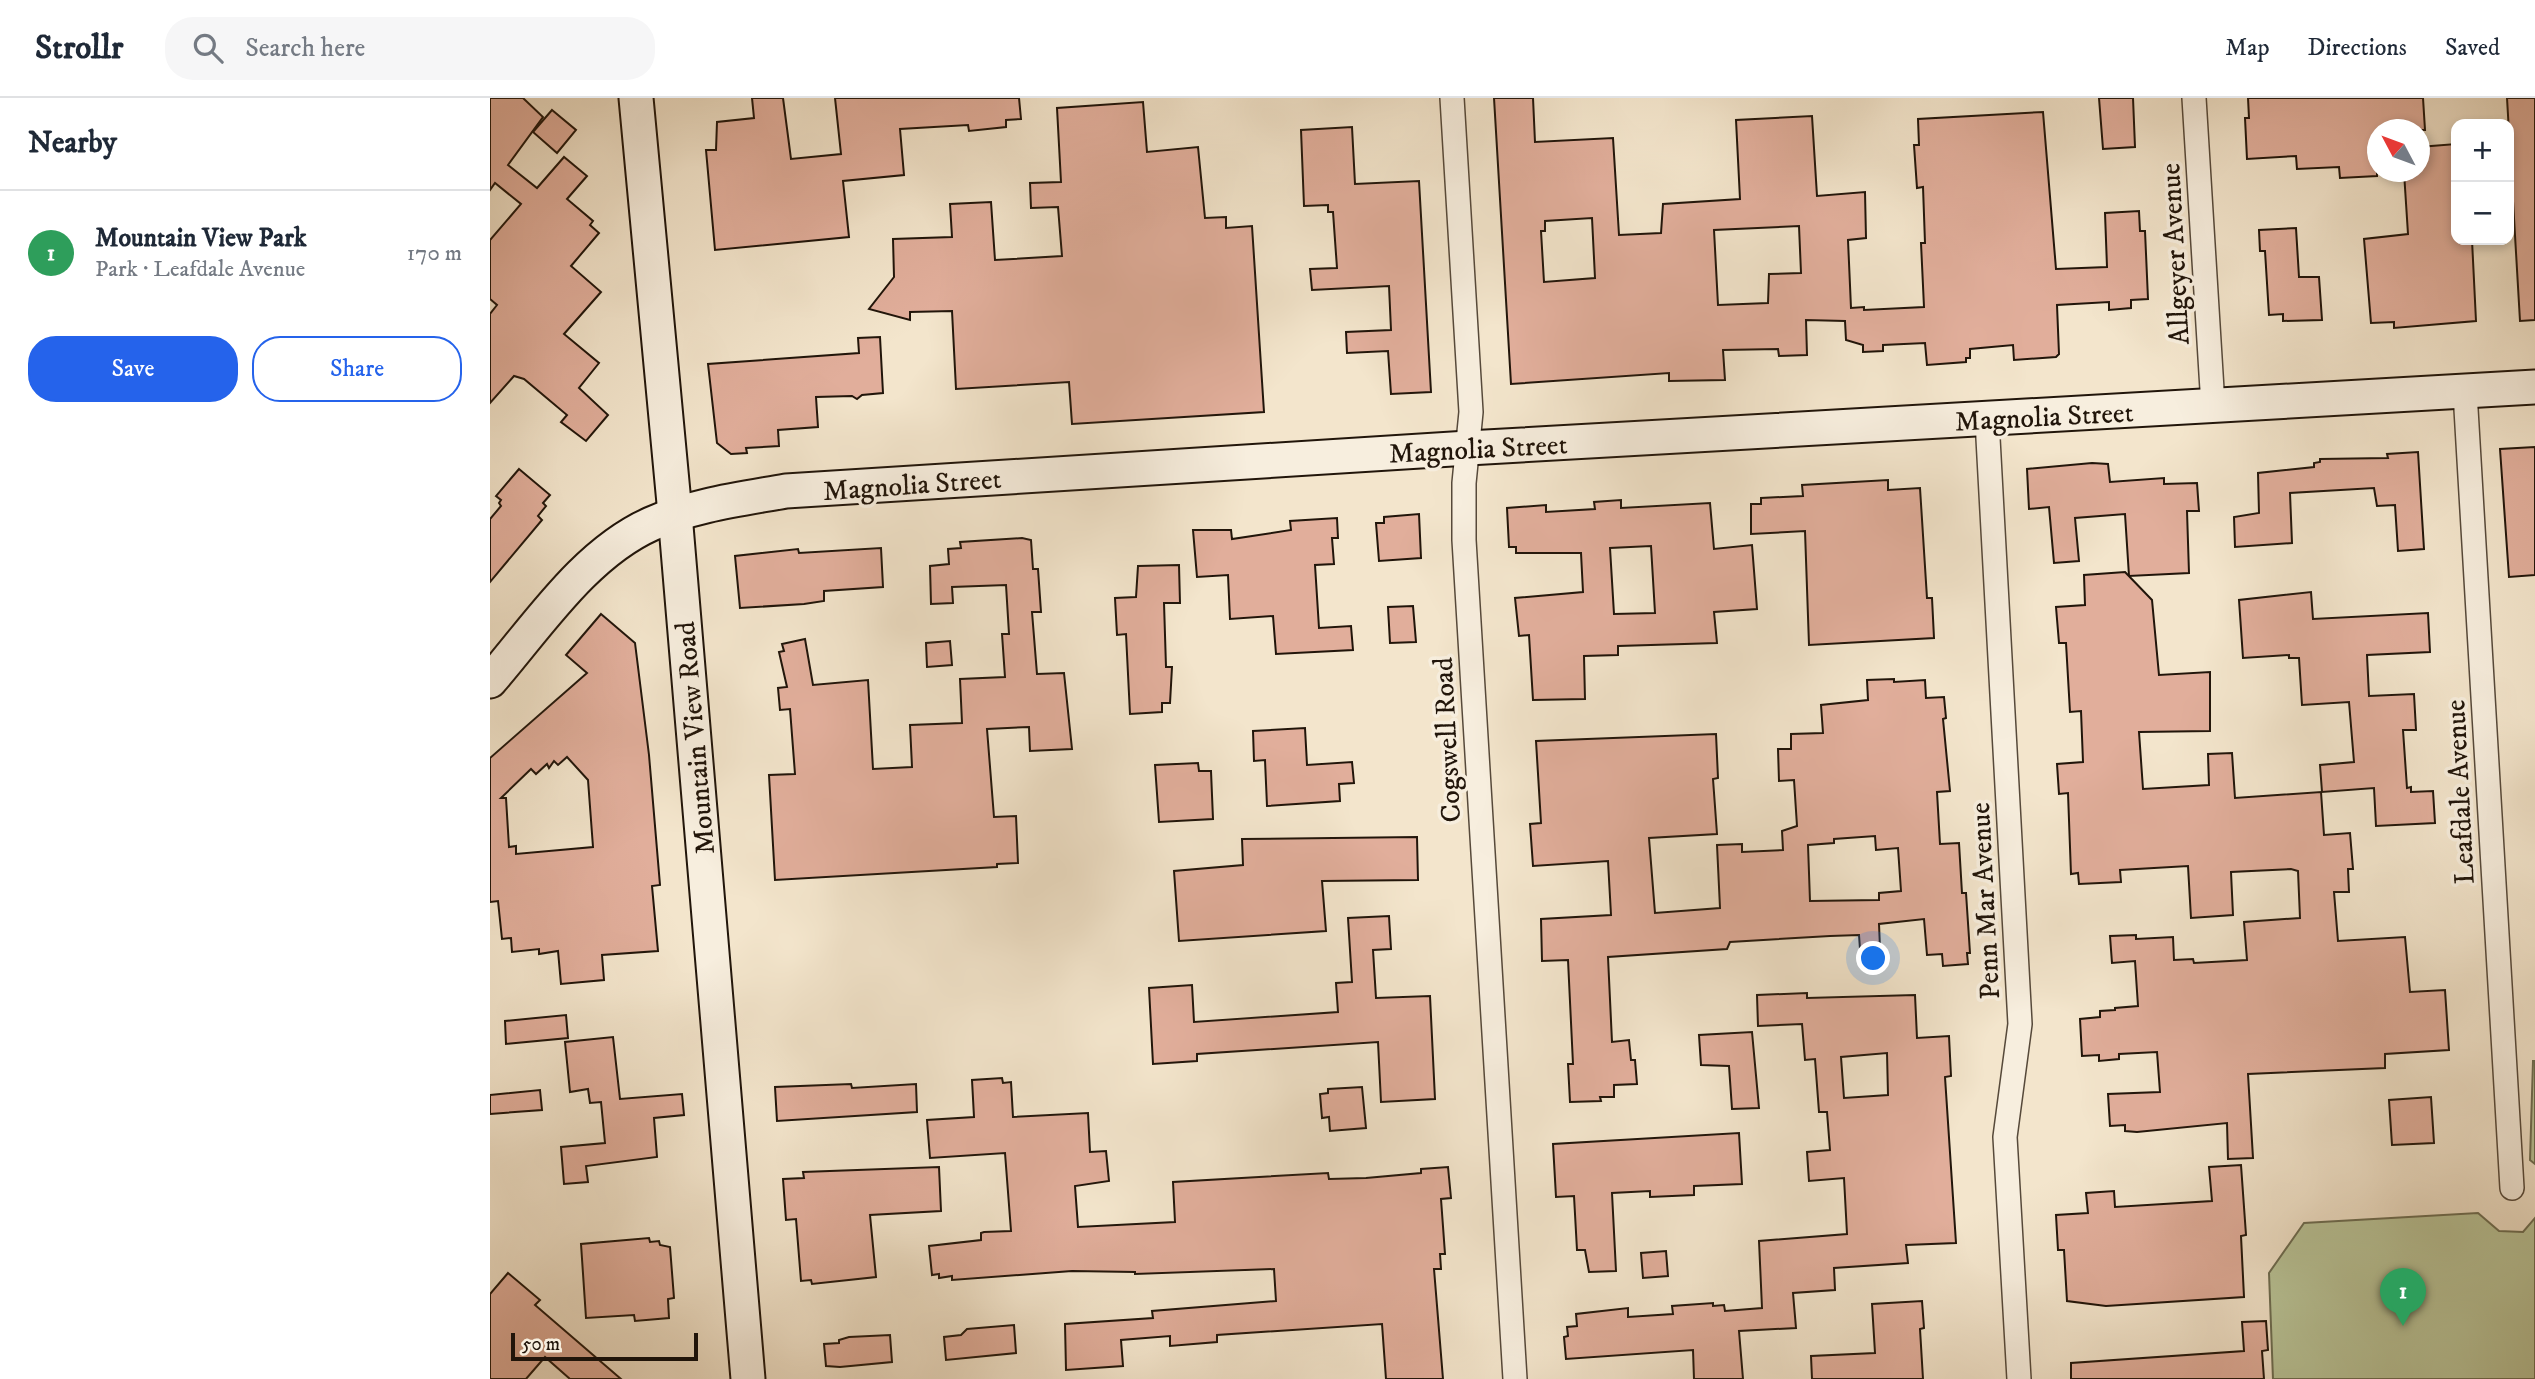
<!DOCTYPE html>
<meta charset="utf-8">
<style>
:root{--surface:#fff;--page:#f6f6f7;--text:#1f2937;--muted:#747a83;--line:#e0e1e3;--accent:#2563eb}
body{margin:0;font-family:"IM FELL DW Pica",serif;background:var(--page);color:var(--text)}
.controls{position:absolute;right:21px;top:21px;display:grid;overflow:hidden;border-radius:14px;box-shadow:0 4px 10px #0003}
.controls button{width:63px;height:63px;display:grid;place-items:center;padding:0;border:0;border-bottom:2px solid var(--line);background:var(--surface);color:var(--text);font:35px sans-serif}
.compass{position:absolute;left:1877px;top:21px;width:63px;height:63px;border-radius:50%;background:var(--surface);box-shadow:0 4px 10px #0003;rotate:311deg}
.scale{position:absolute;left:21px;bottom:18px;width:187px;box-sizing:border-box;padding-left:7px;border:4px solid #21150a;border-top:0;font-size:19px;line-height:24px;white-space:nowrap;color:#21150a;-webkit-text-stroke:5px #f7eede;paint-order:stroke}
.you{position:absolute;left:1384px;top:861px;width:24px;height:24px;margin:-18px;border:5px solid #fff;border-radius:50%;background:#1a73e8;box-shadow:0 0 0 10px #1a73e833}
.badge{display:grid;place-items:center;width:46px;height:46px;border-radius:50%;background:var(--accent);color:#fff;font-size:23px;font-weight:700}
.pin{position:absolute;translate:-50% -58px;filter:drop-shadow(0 2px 4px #0008)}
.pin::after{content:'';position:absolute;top:37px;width:24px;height:21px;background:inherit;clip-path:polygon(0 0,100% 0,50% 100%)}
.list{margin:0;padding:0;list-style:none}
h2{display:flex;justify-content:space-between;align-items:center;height:91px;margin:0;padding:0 28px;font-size:30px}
h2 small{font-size:23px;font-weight:400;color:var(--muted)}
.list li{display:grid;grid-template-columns:46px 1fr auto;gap:21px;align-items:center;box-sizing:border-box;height:126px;padding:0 28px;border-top:2px solid var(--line)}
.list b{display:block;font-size:26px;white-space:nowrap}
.list p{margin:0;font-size:23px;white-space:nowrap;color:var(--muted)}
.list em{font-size:23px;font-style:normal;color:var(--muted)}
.actions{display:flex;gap:14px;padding:21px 28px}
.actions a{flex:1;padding:16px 0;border:2px solid var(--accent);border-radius:28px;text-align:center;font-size:24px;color:var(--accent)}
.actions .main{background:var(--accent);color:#fff}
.icon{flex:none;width:38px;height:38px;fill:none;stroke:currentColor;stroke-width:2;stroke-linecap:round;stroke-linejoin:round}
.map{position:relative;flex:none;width:2045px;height:1281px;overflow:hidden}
header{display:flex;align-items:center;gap:42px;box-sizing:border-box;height:98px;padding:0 35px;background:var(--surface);border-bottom:2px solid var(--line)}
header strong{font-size:33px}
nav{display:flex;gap:38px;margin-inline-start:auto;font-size:24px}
.search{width:490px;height:63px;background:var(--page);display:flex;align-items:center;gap:18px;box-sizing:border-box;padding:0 24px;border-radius:28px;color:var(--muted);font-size:26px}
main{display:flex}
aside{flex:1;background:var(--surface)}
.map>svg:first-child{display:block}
</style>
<header>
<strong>Strollr</strong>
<div class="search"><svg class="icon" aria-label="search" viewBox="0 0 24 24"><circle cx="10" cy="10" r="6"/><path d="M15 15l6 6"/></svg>Search here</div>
<nav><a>Map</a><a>Directions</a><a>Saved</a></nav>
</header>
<main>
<aside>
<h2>Nearby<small></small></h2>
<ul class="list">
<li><span class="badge" style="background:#2e9e5b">1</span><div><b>Mountain View Park</b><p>Park · Leafdale Avenue</p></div><em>170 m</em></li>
</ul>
<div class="actions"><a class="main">Save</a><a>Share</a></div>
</aside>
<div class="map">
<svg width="2045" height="1281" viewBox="0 0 2045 1281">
<rect width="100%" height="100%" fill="#f3e5cc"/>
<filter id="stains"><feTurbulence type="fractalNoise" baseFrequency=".00286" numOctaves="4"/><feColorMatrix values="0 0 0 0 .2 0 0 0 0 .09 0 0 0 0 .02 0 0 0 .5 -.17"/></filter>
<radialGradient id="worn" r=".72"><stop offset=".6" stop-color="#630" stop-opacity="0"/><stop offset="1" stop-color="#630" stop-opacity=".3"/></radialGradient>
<g fill="#b9c599" stroke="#6d6d52" stroke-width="2">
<polygon points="2043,963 2045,963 2045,1066 2040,1062"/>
<polygon points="1988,1115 2009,1133 2033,1134 2045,1120 2045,1281 1783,1281 1779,1175 1814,1125"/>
</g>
<g fill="#e1ae9b" stroke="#21150a" stroke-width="2" fill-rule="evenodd">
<polygon points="0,0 33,0 53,19 18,67 47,90 74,59 97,78 77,101 103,123 100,127 109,135 81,168 111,194 74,236 109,265 89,290 118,317 96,343 71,324 77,317 34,281 24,278 0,305 0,216 7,207 0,201 0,142 31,106 5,85 0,92"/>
<polygon points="262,0 293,0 301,61 351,56 345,0 529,0 531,21 516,22 516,29 479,33 478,27 410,31 414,77 353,83 359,139 225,152 216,52 226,52 227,24 264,20"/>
<path d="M1004,0H1043L1045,44L1123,40L1129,137L1171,135L1173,106L1250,101L1246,22L1322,18L1327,98L1375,94L1376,140L1358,142L1361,210L1374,209V212L1434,209L1431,145H1435L1433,89L1427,90L1424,47H1429L1428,21L1553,14L1566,171L1617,169L1615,115L1649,113L1650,133H1655L1658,201L1641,202V210L1619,212V204L1567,207L1569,256L1566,259L1524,262L1523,247L1480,251V260H1476V264L1437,267L1435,245L1393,247V253L1373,254V247L1356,242L1355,223L1316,222L1317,257L1289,258L1288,251L1233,252L1235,282L1179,283V275L1021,286ZM1102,120L1105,180L1054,184L1051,133H1055V123ZM1309,128L1311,175L1279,176L1278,205L1228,207L1224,132Z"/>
<polygon points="1609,0 1643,0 1645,49 1613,51"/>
<polygon points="1758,0 1933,0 1935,32 1887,32 1887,78 1850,80 1849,69 1807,71 1806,58 1757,61 1755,20 1759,20"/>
<polygon points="2017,0 2045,0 2045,222 2030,223"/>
<polygon points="653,4 657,54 708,49 715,120 736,119 736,130 762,128 774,314 582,326 579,284 466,291 462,213 420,214 420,222 379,211 404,179 403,141 462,139 460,106 501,104 505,162 572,158 568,109 541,110 540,85 571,84 567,10"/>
<polygon points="62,12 86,32 67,55 43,34"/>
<polygon points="862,29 865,86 929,83 941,294 901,296 898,253 857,255 856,234 901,232 899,188 822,192 820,171 847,170 843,114 838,114 838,107 814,108 811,32"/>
<polygon points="1966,46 1966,142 1982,142 1986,223 1904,230 1904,224 1881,225 1874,141 1918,136 1914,74 1929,74 1929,49"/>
<polygon points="1806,130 1809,179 1829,179 1832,222 1793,223 1793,216 1779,217 1775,153 1770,153 1769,132"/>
<polygon points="390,239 393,295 372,297 367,301 362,298 326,299 328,329 288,332 289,348 256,350 257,355 241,356 227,345 218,266 369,255 368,240"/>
<polygon points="2045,349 2045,477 2019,479 2010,351"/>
<polygon points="1928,354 1934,451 1908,453 1905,407 1887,408 1884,390 1800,395 1802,445 1745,449 1744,419 1769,415 1768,375 1824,369 1824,365 1830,364 1830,361 1898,360 1897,356"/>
<polygon points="1602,365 1618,366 1620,384 1674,380 1674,386 1707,385 1709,413 1697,413 1699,475 1639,478 1635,416 1585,420 1589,463 1564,465 1559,409 1539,411 1537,371"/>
<polygon points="29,371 60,397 53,405 56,408 48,418 52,422 0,484 0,421 11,408 9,405 11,402 6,398"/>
<polygon points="1398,382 1398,392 1430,390 1437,500 1442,500 1444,540 1319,547 1315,433 1261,436 1261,406 1271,406 1271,400 1313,398 1312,387"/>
<path d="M1131,402V410L1220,405L1224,451L1262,447L1267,511L1224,514L1227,545L1128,548V557L1094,558L1095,601L1043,602L1039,537L1029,538L1025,500L1093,494L1091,455H1026V449H1019L1017,410L1056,407V414L1105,411L1104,404ZM1161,448L1165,515L1124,516L1120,450Z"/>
<polygon points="929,416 931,460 889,463 886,425 894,425 894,419"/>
<polygon points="847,420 848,440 842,440 844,466 825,467 829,530 861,528 863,552 786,556 783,518 740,521 738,477 707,479 703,432 741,432 742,441 801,432 800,423"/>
<polygon points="532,440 541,442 543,471 548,471 551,514 542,514 547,576 574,575 582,651 540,653 539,629 497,631 504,719 526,718 528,765 507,766 507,769 285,782 279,677 305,676 300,611 290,612 288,590 297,589 289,554 294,553 292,546 315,541 323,587 378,582 383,671 422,669 420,627 472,625 470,581 515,579 512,536 519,536 516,487 462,489 463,505 441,506 440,468 459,466 458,451 471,450 470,444"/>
<polygon points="391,450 393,489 334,493 334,503 314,506 250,510 245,458 308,451 309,455"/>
<polygon points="689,467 690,505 674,505 676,569 682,569 680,605 672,605 672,614 640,616 636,536 627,537 625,500 646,499 648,468"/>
<polygon points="1635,474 1662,502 1669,577 1720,574 1720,633 1649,634 1653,691 1719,687 1718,656 1742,655 1745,700 1831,694 1834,737 1860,735 1863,771 1858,771 1859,794 1844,794 1848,843 1915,839 1920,894 1955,892 1959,952 1895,956 1895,970 1758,976 1763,1060 1738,1061 1737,1025 1647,1034 1635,1033 1635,1027 1620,1028 1618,996 1670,994 1667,954 1629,956 1629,961 1609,963 1609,957 1592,958 1590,921 1610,919 1610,913 1625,912 1625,910 1648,908 1645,863 1622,865 1620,838 1646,837 1646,841 1683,839 1684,862 1703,861 1704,865 1757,862 1754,824 1810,820 1808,773 1801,771 1741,774 1743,817 1701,820 1698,768 1630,772 1631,784 1589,786 1588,775 1581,776 1578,695 1569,696 1567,666 1593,664 1591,613 1580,614 1576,545 1569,545 1566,509 1595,507 1594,477"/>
<polygon points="1821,494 1823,521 1938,515 1940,554 1877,557 1879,598 1924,596 1926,632 1913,632 1917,690 1921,689 1921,694 1943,693 1945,725 1886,728 1884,690 1832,694 1830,667 1864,664 1859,604 1812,607 1809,560 1799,560 1799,557 1753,560 1749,502"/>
<polygon points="923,508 926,544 900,545 898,509"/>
<path d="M111,516L145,545L159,657L170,787L162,788L168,853L112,857L114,882L71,886L68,853L49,856V851L22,854L21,840L12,841L8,803L0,804V660L97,575L76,557ZM77,659L98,682L103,749L26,756V748L19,749L16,700H11L41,671L46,676L57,666L59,670L64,663L68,667Z"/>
<polygon points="460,543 462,567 437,569 436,545"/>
<path d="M1404,581V584L1435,582L1436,600L1454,599L1456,620L1453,621L1460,693L1447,694L1450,746L1469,745L1472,795H1476L1480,855H1477L1478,866L1453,868L1452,856L1437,857L1434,821L1389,826L1390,850L1370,851L1369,837L1340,838L1240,844L1237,851L1118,859L1122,944L1139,942L1141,962H1145L1147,986L1124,987V999H1110L1111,1003L1080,1004L1078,966H1083L1078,862L1052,863L1051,821L1121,817L1118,763L1043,768L1040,726L1051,725L1046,643L1226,636L1228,680L1223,681L1227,736L1159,740L1165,815L1230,810L1227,747L1252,746V754L1293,752L1292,733L1307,728L1304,682L1289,683L1288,651H1301V636L1333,635L1331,607L1378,602L1377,582ZM1385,738L1386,752L1408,750L1411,793L1389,795V802L1320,803L1318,747L1344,745V741Z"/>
<polygon points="815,630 817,667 862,664 864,685 849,686 850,703 777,708 775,662 764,663 763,633"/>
<polygon points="708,665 709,673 721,673 723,721 669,724 665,667"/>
<polygon points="927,739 928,782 832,783 836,833 689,843 684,773 753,767 752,741"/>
<polygon points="899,818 901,851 883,852 886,900 940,898 945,1001 891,1004 888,944 707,956 707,963 663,966 659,890 702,887 704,924 848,914 846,885 862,884 858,820"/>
<path d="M1317,895V900L1425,897L1427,940L1459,938L1461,978L1455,979L1466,1145L1416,1147L1418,1165L1344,1170L1345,1192L1303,1195L1306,1230L1249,1233L1253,1281H1204L1203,1252L1076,1261L1074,1239L1078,1238L1077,1229L1087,1228L1086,1216L1138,1210V1219L1183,1216L1182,1208L1223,1205V1208L1234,1207L1235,1213L1272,1210L1269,1143L1357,1136L1354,1080L1319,1083L1317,1054L1340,1052L1337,1014H1329L1325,961L1315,962L1312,926L1268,928L1267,897ZM1397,955L1398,997L1354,1000L1351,959Z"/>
<polygon points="76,917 78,940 16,946 15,923"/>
<polygon points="1262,934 1269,1010 1242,1011 1239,968 1211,967 1209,937"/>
<polygon points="123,939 130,1001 192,996 194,1017 164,1020 167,1059 96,1068 98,1084 74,1086 71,1049 115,1045 111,1004 100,1005 98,991 80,994 75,944"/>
<polygon points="512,980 513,985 521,984 523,1019 598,1015 600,1054 616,1053 619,1083 585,1088 588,1129 685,1124 683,1084 838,1075 839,1081 876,1080 931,1075 931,1071 958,1069 961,1100 951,1101 955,1156 950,1156 951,1171 944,1171 953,1281 896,1281 892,1226 727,1237 727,1244 680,1248 680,1238 631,1242 633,1268 576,1272 575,1226 663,1220 662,1213 786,1203 784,1171 645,1176 645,1174 582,1173 462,1182 462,1178 449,1180 449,1176 442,1177 439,1148 491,1142 491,1135 494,1134 521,1133 515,1055 440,1060 437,1022 484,1019 482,982"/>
<polygon points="361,986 362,990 426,986 427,1014 287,1023 285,989"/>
<polygon points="872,989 876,1030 840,1033 839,1019 832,1020 830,996 838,995 838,991"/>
<polygon points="50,992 52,1012 0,1016 0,997"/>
<polygon points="1941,999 1944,1045 1902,1047 1899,1002"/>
<polygon points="1249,1035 1252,1086 1204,1088 1204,1097 1160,1099 1160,1093 1122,1095 1126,1173 1099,1174 1095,1152 1087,1152 1084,1098 1066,1099 1063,1046"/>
<polygon points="1751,1067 1756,1137 1751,1138 1754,1199 1616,1208 1577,1203 1574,1152 1568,1152 1566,1117 1598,1115 1596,1095 1624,1093 1625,1109 1722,1103 1719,1069"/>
<polygon points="449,1069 451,1113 380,1117 386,1179 322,1186 321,1182 311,1183 306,1121 296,1122 293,1081 314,1080 313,1074"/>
<polygon points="159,1140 160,1144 169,1143 170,1147 180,1149 184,1200 178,1201 179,1220 145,1223 144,1217 96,1220 91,1146"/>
<polygon points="1176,1153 1178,1178 1153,1180 1151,1155"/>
<polygon points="18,1175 50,1202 45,1207 131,1281 80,1281 55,1259 36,1281 0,1281 0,1196"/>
<polygon points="1432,1203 1434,1230 1430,1231 1433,1281 1322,1281 1321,1258 1385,1255 1382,1206"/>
<polygon points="1776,1223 1778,1252 1772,1253 1774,1281 1581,1281 1581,1265 1754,1253 1752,1224"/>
<polygon points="524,1227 526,1255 456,1262 454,1239 471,1237 477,1231"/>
<polygon points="400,1237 402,1264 350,1269 336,1268 334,1246 349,1245 349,1242 359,1239"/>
</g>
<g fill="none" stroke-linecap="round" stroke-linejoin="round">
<defs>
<g id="street">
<polyline points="962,0 981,314 974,385 974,442 1025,1281"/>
<polyline points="1704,0 1723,308"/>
<polyline points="1975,294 2022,1090"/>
<polyline points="1497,322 1530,926 1515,1039 1529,1281"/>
</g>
<g id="secondary">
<polyline points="146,0 185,416 258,1281"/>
<path d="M0,583C47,529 94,456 161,426C203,407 251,401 296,393L978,350L2045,289"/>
</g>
</defs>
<use href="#street" stroke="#56493a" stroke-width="26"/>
<use href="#secondary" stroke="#21150a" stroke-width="37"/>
<use href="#street" stroke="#f7eede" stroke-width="23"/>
<use href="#secondary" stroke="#f7eede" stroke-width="33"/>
</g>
<g text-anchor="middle" stroke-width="7" stroke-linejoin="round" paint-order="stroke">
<g font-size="28" fill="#21150a" stroke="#f7eede">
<text transform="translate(1684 156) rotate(-93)" y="10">Allgeyer Avenue</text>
<text transform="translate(1554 318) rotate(-3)" y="10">Magnolia Street</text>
<text transform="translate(988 350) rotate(-3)" y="10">Magnolia Street</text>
<text transform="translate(422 386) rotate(-4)" y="10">Magnolia Street</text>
<text transform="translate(204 640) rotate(-95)" y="10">Mountain View Road</text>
<text transform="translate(956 642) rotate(-93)" y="10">Cogswell Road</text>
<text transform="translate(1969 694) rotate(-93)" y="10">Leafdale Avenue</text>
<text transform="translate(1494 803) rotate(-93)" y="10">Penn Mar Avenue</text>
</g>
</g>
<rect width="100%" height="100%" filter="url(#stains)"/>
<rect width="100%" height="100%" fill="url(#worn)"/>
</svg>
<div class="controls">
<button>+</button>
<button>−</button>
</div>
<svg class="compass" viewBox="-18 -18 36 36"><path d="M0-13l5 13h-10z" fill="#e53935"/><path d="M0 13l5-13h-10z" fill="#747a83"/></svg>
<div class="scale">50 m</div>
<div class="you"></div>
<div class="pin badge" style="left:1913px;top:1228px;background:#2e9e5b">1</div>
</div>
</main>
